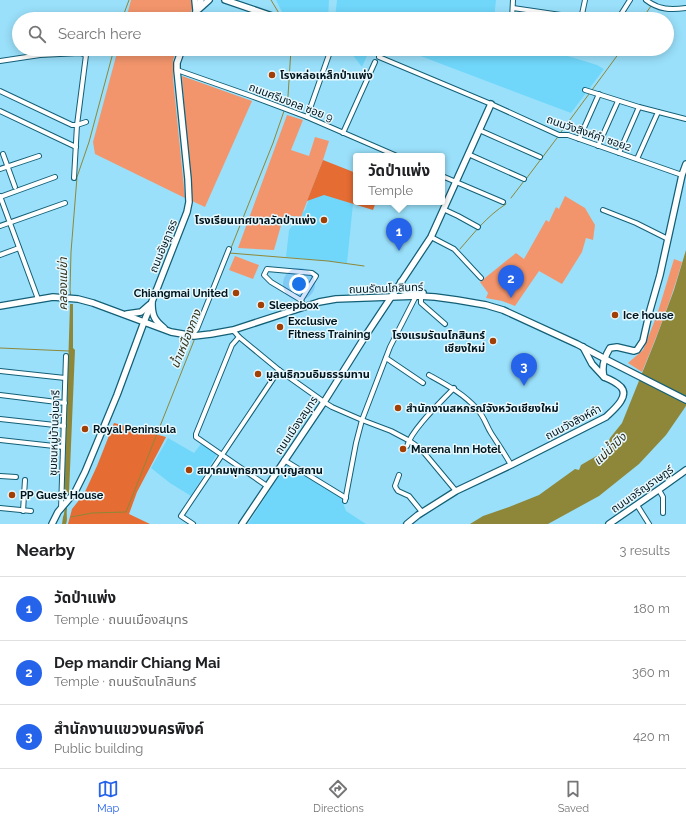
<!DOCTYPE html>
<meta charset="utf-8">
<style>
:root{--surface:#fff;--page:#f2f2f2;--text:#202124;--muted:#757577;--line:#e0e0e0;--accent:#2563eb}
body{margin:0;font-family:Raleway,"Noto Sans Thai",sans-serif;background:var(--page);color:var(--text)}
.you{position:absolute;left:299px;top:284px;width:14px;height:14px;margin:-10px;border:3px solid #fff;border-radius:50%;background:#1a73e8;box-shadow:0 0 0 6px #1a73e833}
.badge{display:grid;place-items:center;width:26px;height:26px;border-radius:50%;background:var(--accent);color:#fff;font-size:13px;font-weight:700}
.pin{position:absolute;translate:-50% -33px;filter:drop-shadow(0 1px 2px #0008)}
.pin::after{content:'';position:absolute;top:21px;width:14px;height:12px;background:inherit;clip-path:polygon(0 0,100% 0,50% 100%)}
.popup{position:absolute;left:353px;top:153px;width:92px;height:52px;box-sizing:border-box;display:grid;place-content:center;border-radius:4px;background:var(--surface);filter:drop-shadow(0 1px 3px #0005);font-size:13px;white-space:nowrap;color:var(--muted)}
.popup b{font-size:15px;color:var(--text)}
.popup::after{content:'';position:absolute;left:50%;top:100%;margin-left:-8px;border:8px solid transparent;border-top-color:var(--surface)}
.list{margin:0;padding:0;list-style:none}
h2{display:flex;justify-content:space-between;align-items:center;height:52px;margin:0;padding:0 16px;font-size:17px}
h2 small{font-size:13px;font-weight:400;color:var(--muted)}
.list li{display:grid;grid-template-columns:26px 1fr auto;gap:12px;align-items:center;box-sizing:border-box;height:64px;padding:0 16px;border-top:1px solid var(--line)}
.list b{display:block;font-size:15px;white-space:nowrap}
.list p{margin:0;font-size:13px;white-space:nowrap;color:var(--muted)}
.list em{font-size:13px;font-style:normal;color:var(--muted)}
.icon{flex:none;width:22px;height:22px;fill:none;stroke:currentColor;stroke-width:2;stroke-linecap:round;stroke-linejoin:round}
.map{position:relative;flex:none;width:686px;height:524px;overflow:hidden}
.search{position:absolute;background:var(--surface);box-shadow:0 2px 10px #0003;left:12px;right:12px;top:12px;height:44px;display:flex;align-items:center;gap:10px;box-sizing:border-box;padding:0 14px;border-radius:22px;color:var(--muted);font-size:15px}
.sheet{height:244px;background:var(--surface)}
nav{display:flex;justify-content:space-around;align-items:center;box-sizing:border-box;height:56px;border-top:1px solid var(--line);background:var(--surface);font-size:11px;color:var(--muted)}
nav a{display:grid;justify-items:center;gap:2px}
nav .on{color:var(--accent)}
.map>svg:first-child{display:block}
</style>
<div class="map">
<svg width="686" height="524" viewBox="0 0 686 524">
<rect width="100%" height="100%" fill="#9ae0fa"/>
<g fill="#70d7fb">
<polygon points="276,0 329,0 328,19 300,19 283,14"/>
<polygon points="337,0 496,0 494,19 335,19"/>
<polygon points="348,49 370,49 362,67"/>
<polygon points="402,49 522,49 558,53 597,65 604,69 571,113"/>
<polygon points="312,190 353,204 347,263 286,257 289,230 305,210"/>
<polygon points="168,438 194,453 201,444 217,454 191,496 170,483 151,468"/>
<polygon points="286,465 341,497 346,511 366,524 248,524"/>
</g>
<g fill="#f3956c">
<polygon points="131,0 194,0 195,2 188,19 126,19"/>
<polygon points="118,49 177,49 173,60 173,78 185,198 95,154 93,142"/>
<polygon points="182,76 252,101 205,207 192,201"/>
<polygon points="287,115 303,120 291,150 309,156 315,137 329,141 323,160 301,217 284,215 274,250 238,248"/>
<polygon points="565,196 585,208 595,225 593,240 586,238 582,252 562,284 539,271 515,306 502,301 486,298 488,293 480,282 516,253 524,259 546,220 549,222 556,207 559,209"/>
<polygon points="235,256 259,265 253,279 229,270"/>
<path d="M674,259L682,262C671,300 657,336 642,372L628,363L643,350L657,315Z"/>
</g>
<g fill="#e56c33">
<polygon points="323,160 356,173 356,202 376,202 373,210 324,195 307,201"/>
<polygon points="114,423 166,437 137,492 129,514 150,524 68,524 72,509 84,494 97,466"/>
</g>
<g fill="#8e8739">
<polygon points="686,250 686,406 666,435 639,464 599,496 548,524 470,524 483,516 509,507 539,495 575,469 579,470 581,465 605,451 610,438 622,423 655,341 674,290"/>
<path d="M70,304H73V348L75,350L69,493L68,494C67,499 67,504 67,509C66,515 68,519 66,524H62L63,517L64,514L66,497L64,498Z"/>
</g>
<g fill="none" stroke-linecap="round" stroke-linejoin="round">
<g stroke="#8e8739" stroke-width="1">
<polyline points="271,0 280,15"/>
<polyline points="122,19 129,0"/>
<polyline points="642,19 651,6"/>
<polyline points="592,90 622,49"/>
<polyline points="285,108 288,96 291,49"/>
<polyline points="561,132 589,94"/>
<polyline points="526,179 557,138"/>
<polyline points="511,198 524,181"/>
<polyline points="231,248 273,143 284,111"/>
<path d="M460,249C474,233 487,216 506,204"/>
<polyline points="229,253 328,261 364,266"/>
<polyline points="71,297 70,290 71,252 77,177 89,142 114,49"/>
<polyline points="0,348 69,351"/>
<polyline points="71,517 92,513 126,512 195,338"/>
</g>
<defs>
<g id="street">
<path d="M646,0C659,10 671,10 686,8"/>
<polyline points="513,8 588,19"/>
<polyline points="343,19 344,17"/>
<polyline points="512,19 513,0"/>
<polyline points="581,19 585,0"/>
<polyline points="618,19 630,0"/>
<polyline points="566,50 566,49"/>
<polyline points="379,57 491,104 559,135 568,135 682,175"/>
<polyline points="0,61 40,55 80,53 86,55 77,125 74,178"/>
<polyline points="177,70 251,96 307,117 397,156"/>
<polyline points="585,90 639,107 686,119"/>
<polyline points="0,91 72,125 77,125 86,122"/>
<polyline points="0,111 76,147"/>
<polyline points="307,117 331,49"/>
<polyline points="479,130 540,157"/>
<polyline points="343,133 375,62"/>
<polyline points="579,139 599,94"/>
<polyline points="598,146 618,101"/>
<polyline points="619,153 639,107"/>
<polyline points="3,154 15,187"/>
<polyline points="468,154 524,179"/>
<polyline points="637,159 658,112"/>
<polyline points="0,169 39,156"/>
<polyline points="442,176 503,202"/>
<polyline points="0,196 38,299"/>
<polyline points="0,197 55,177"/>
<polyline points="443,209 458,216 478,227"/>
<polyline points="603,210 636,223 668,239"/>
<polyline points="0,226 65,203"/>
<polyline points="431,237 454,249 481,278"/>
<polyline points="0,255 19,248"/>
<polyline points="421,296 421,303 445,324"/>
<polyline points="301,300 316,276 312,273 267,269 264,275 271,282 301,300 304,307"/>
<polyline points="233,330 239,337 279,370 324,402 332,407 362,420 391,431 408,440 421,449 456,491"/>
<polyline points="191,336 197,329 229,249"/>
<polyline points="239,337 232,345 196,434 196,437 267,486"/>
<polyline points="386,358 423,383"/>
<polyline points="0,371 65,378"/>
<path d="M429,375C447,385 464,394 477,409C484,416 486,425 491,433C498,444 505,454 511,465"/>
<polyline points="0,395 65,403"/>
<polyline points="0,419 64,426"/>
<polyline points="0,440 63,447"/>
<path d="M407,446C412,429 441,402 454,388"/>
<polyline points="284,460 346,498"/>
<polyline points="399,475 395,486 396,488 398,491 409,496 422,512"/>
<polyline points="0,476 16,477"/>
<polyline points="659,490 663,497 663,513"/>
<polyline points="345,501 356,443 362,420 390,347 416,296"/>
<polyline points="637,505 649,524"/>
<polyline points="0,508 31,511"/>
<polyline points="61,509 66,356"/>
<polyline points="23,511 25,480"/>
<polyline points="193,524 181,516 279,370"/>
</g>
<g id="secondary">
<polyline points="195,0 196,10"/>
<polyline points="225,0 281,19"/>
<polyline points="199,9 209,0"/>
<polyline points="193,19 201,0"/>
<polyline points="401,282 402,289 403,291 423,293"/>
<path d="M152,303C152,315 154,320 164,328"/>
<polyline points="0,306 53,297 78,299 93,303 171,332 194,336 211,334 233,330 304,307 319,302 336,299 418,296 435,297 457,300 486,305 503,310 577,344 611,362 686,400"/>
<polyline points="127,314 141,312 149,305"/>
<polyline points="583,347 592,364 604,377"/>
<polyline points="52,524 58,512 75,492 85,472 117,395 144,322 187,212 189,202 188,179 177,70 177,63 182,49"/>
<polyline points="242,524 324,402 366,335 431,237 491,104"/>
<path d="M407,524L418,515L456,491L511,465L606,417C612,411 630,397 621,387C617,383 609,379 604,377C601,367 605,356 610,348L617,347L634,351L637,350L643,341L650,310L660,275L682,175L686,164"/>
<polyline points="609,524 661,488 686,470"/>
</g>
</defs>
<use href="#street" stroke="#135f76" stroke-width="6"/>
<use href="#secondary" stroke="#135f76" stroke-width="8"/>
<use href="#street" stroke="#fff" stroke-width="4"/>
<use href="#secondary" stroke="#fff" stroke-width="5.5"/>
</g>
<g fill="#a23f04" stroke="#e7f8fe" stroke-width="1.5">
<circle cx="272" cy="75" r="4"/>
<circle cx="324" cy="220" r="4"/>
<circle cx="236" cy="293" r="4"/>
<circle cx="261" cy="305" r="4"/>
<circle cx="615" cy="315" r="4"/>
<circle cx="280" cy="327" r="4"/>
<circle cx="493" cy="341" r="4"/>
<circle cx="258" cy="374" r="4"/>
<circle cx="398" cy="408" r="4"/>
<circle cx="85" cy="429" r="4"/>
<circle cx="403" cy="449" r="4"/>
<circle cx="189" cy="470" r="4"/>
<circle cx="12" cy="495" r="4"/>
</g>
<g text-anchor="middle" stroke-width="3" stroke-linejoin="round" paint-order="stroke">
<g font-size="11" font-weight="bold" fill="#00151e" stroke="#e7f8fe" text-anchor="start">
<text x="280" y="79">โรงหล่อเหล็กป่าแพ่ง</text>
<text x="316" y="224" text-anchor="end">โรงเรียนเทศบาลวัดป่าแพ่ง</text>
<text x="228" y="297" text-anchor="end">Chiangmai United</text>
<text x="269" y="309">Sleepbox</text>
<text x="623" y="319">Ice house</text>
<text x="288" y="325">Exclusive<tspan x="288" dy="13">Fitness Training</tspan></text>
<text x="485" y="339" text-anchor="end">โรงแรมรัตนโกสินทร์<tspan x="485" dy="13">เชียงใหม่</tspan></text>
<text x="266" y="378">มูลนธิกวนอิมธรรมทาน</text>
<text x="406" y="412">สำนักงานสหกรณ์จังหวัดเชียงใหม่</text>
<text x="93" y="433">Royal Peninsula</text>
<text x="411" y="453">Marena Inn Hotel</text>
<text x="197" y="474">สมาคมพุทธภาวนาบุญสถาน</text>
<text x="20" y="499">PP Guest House</text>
</g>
<g font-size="11" fill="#00151e" stroke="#e7f8fe">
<text transform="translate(291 102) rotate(21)" y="4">ถนนศรีมงคล ซอย 9</text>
<text transform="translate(589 133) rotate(19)" y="4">ถนนวังสิงห์คำ ซอย2</text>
<text transform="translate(163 246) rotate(-68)" y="4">ถนนอัษฎาธร</text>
<text transform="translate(386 288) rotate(-2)" y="4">ถนนรัตนโกสินทร์</text>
<text transform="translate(573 422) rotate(-28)" y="4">ถนนวังสิงห์คำ</text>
<text transform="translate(296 425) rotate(-56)" y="4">ถนนเมืองสมุทร</text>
<text transform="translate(54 433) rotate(-88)" y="4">ชุมชนหมู่บ้านอุ่นอารี</text>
<text transform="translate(642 489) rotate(-35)" y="4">ถนนเจริญราษฎร์</text>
</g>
<g font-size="12" font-style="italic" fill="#2f2d15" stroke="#e7f8fe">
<text transform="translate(63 284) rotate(-90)" y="4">คลองแม่ข่า</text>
<text transform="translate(186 339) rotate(-68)" y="4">น้ำเหมืองกาง</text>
<text transform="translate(610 449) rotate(-44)" y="4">แม่น้ำปิง</text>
</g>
</g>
</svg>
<div class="you"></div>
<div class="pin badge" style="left:399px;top:251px">1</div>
<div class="popup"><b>วัดป่าแพ่ง</b>Temple</div>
<div class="pin badge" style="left:511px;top:298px">2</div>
<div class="pin badge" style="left:524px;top:386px">3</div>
<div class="search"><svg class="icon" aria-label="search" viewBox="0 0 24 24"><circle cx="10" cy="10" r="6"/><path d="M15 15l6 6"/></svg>Search here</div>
</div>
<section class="sheet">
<h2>Nearby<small>3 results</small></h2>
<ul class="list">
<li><span class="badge">1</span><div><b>วัดป่าแพ่ง</b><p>Temple · ถนนเมืองสมุทร</p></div><em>180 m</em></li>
<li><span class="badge">2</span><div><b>Dep mandir Chiang Mai</b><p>Temple · ถนนรัตนโกสินทร์</p></div><em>360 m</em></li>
<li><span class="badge">3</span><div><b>สำนักงานแขวงนครพิงค์</b><p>Public building</p></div><em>420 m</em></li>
</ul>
</section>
<nav>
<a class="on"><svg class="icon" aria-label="map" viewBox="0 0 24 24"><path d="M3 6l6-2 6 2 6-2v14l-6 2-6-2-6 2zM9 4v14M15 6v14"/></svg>Map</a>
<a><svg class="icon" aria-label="directions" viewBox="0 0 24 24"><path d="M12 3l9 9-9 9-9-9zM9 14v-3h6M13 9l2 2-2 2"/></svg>Directions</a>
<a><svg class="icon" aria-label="saved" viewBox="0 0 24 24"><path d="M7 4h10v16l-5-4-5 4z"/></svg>Saved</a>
</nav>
